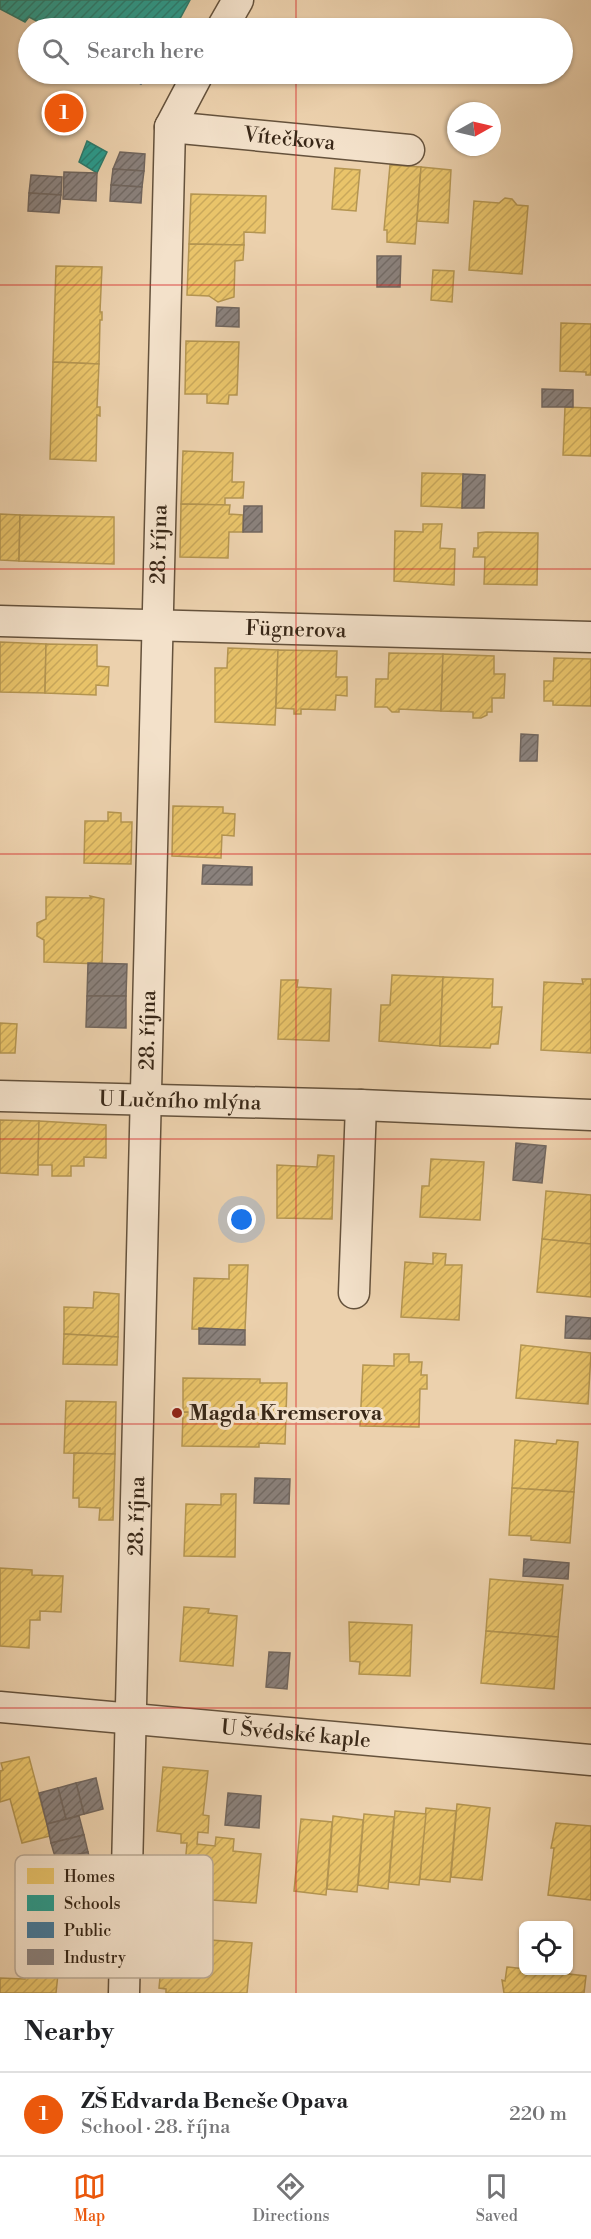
<!DOCTYPE html>
<meta charset="utf-8">
<style>
:root{--surface:#fff;--page:#f6f6f6;--text:#202124;--muted:#757577;--line:#e0e0e0;--accent:#ea580c}
body{margin:0;font-family:"Libre Bodoni",serif;background:var(--page);color:var(--text)}
.controls{position:absolute;right:18px;bottom:18px;display:grid;overflow:hidden;border-radius:9px;box-shadow:0 2px 4px #0004}
.controls button{width:54px;height:54px;display:grid;place-items:center;padding:0;border:0;border-bottom:2px solid var(--line);background:var(--surface);color:var(--text);font:30px sans-serif}
.compass{position:absolute;left:447px;top:102px;width:54px;height:54px;border-radius:50%;background:var(--surface);box-shadow:0 2px 4px #0004;rotate:82deg}
.you{position:absolute;left:242px;top:1220px;width:21px;height:21px;margin:-15px;border:4px solid #fff;border-radius:50%;background:#1a73e8;box-shadow:0 0 0 9px #1a73e833}
.badge{display:grid;place-items:center;width:39px;height:39px;border-radius:50%;background:var(--accent);color:#fff;font-size:20px;font-weight:700}
.pin{position:absolute;translate:-50% -50%;border:3px solid #fff;box-shadow:0 2px 6px #0006}
.list{margin:0;padding:0;list-style:none}
h2{display:flex;justify-content:space-between;align-items:center;height:78px;margin:0;padding:0 24px;font-size:26px}
h2 small{font-size:20px;font-weight:400;color:var(--muted)}
.list li{display:grid;grid-template-columns:39px 1fr auto;gap:18px;align-items:center;box-sizing:border-box;height:84px;padding:0 24px;border-top:2px solid var(--line)}
.list b{display:block;font-size:22px;white-space:nowrap}
.list p{margin:0;font-size:20px;white-space:nowrap;color:var(--muted)}
.list em{font-size:20px;font-style:normal;color:var(--muted)}
.icon{flex:none;width:33px;height:33px;fill:none;stroke:currentColor;stroke-width:2;stroke-linecap:round;stroke-linejoin:round}
.map{position:relative;flex:none;width:591px;height:1993px;overflow:hidden}
.search{position:absolute;background:var(--surface);box-shadow:0 2px 4px #0004;left:18px;right:18px;top:18px;height:66px;display:flex;align-items:center;gap:15px;box-sizing:border-box;padding:0 21px;border-radius:33px;color:var(--muted);font-size:22px}
.sheet{height:162px;background:var(--surface)}
nav{display:flex;justify-content:space-around;align-items:center;box-sizing:border-box;height:84px;border-top:2px solid var(--line);background:var(--surface);font-size:16px;color:var(--muted)}
nav a{display:grid;justify-items:center;gap:3px}
nav .on{color:var(--accent)}
.map>svg:first-child{display:block}
</style>
<div class="map">
<svg width="591" height="1993" viewBox="0 0 591 1993">
<defs>
<pattern id="homes-hatch" width="6" height="6" patternUnits="userSpaceOnUse" patternTransform="scale(1.5)"><rect width="6" height="6" fill="#e9c46a"/><path d="M-1 1l2-2M0 6l6-6M5 7l2-2" fill="none" stroke="#c9a85b"/></pattern>
<pattern id="schools-hatch" width="6" height="6" patternUnits="userSpaceOnUse" patternTransform="scale(1.5)"><rect width="6" height="6" fill="#2a9d8f"/><path d="M-1 1l2-2M0 6l6-6M5 7l2-2" fill="none" stroke="#258074"/></pattern>
<pattern id="public-hatch" width="6" height="6" patternUnits="userSpaceOnUse" patternTransform="scale(1.5)"><rect width="6" height="6" fill="#457b9d"/><path d="M-1 1l2-2M0 6l6-6M5 7l2-2" fill="none" stroke="#3b657f"/></pattern>
<pattern id="industry-hatch" width="6" height="6" patternUnits="userSpaceOnUse" patternTransform="scale(1.5)"><rect width="6" height="6" fill="#8a817c"/><path d="M-1 1l2-2M0 6l6-6M5 7l2-2" fill="none" stroke="#726a65"/></pattern>
</defs>
<rect width="100%" height="100%" fill="#ecd1ad"/>
<filter id="stains"><feTurbulence type="fractalNoise" baseFrequency=".00333" numOctaves="4"/><feColorMatrix values="0 0 0 0 .2 0 0 0 0 .09 0 0 0 0 .02 0 0 0 .5 -.17"/></filter>
<radialGradient id="worn" r=".72"><stop offset=".6" stop-color="#630" stop-opacity="0"/><stop offset="1" stop-color="#630" stop-opacity=".3"/></radialGradient>
<g fill="url(#homes-hatch)" stroke="#b49551" stroke-width="1.5">
<polygon points="341,20 373,22 372,28 340,28"/>
<polygon points="266,74 316,74 315,83 266,78"/>
<polygon points="390,165 421,167 415,244 387,242 387,230 384,230"/>
<polygon points="421,167 451,170 448,223 417,221"/>
<polygon points="335,168 360,170 356,211 332,209"/>
<polygon points="191,194 266,196 265,233 244,232 244,245 189,244"/>
<polygon points="505,198 512,199 517,205 528,206 522,274 469,270 474,201 499,203"/>
<polygon points="189,244 244,245 243,260 235,261 234,297 218,302 209,296 187,295"/>
<polygon points="56,266 102,267 100,312 102,312 102,320 100,320 99,364 53,362"/>
<polygon points="433,270 454,271 452,302 431,300"/>
<polygon points="561,323 591,324 591,375 586,375 586,372 560,371"/>
<polygon points="186,341 239,342 237,395 229,395 228,404 207,403 207,394 185,394"/>
<polygon points="53,362 99,364 97,407 100,407 100,416 97,415 96,461 50,459"/>
<polygon points="565,407 591,408 591,456 563,455"/>
<polygon points="183,451 233,453 232,482 244,482 243,498 225,498 225,505 181,504"/>
<polygon points="422,473 463,474 462,508 421,506"/>
<polygon points="181,504 230,505 229,514 243,515 243,532 229,532 228,558 180,557"/>
<polygon points="0,514 20,515 19,561 0,560"/>
<polygon points="20,515 114,517 114,564 19,561"/>
<polygon points="423,524 442,524 440,548 455,549 454,585 394,581 395,531 423,532"/>
<polygon points="486,532 538,533 537,585 484,584 485,557 473,557 474,548 478,548 478,533"/>
<polygon points="0,642 46,644 45,693 0,692"/>
<polygon points="46,644 97,645 97,666 109,667 108,686 96,685 96,695 45,693"/>
<polygon points="228,648 278,650 275,725 215,722 215,668 227,668"/>
<polygon points="278,650 337,651 336,677 347,677 347,696 336,695 335,710 301,709 301,714 294,714 294,709 276,708"/>
<polygon points="389,653 443,654 441,711 399,709 399,712 392,712 387,707 375,707 376,679 388,679"/>
<polygon points="443,654 494,656 494,674 505,674 504,698 492,698 492,712 487,712 487,715 481,718 473,718 473,712 441,711"/>
<polygon points="554,658 591,659 591,706 553,705 553,701 544,701 544,681 553,681"/>
<polygon points="173,806 223,807 223,813 235,814 234,836 222,835 221,858 172,856"/>
<polygon points="108,812 121,813 121,822 132,822 131,864 84,863 85,821 108,821"/>
<polygon points="90,896 104,899 102,964 44,962 44,940 37,936 37,923 46,919 46,897 91,898"/>
<polygon points="392,975 443,977 440,1046 379,1041 381,1005 390,1005"/>
<polygon points="443,977 493,979 492,1007 502,1007 498,1044 491,1044 490,1048 440,1046"/>
<polygon points="582,979 591,979 591,1053 541,1050 544,982 583,984"/>
<polygon points="281,980 298,980 297,987 331,989 329,1041 278,1039"/>
<polygon points="0,1023 17,1024 15,1053 0,1053"/>
<polygon points="0,1120 39,1121 38,1175 0,1173"/>
<polygon points="39,1121 106,1125 106,1158 84,1157 84,1166 71,1166 71,1176 52,1176 52,1165 38,1165"/>
<polygon points="318,1155 334,1156 332,1219 277,1218 277,1165 317,1167"/>
<polygon points="431,1159 484,1162 480,1220 420,1217 422,1186 429,1186"/>
<polygon points="546,1191 591,1195 591,1244 542,1239"/>
<polygon points="542,1239 591,1244 591,1297 537,1292"/>
<polygon points="433,1253 446,1254 445,1265 462,1265 459,1320 401,1317 405,1262 433,1264"/>
<polygon points="229,1265 248,1265 245,1330 192,1329 194,1278 229,1279"/>
<polygon points="94,1292 119,1294 118,1337 64,1334 64,1307 93,1308"/>
<polygon points="64,1334 118,1337 117,1365 63,1364"/>
<polygon points="521,1345 591,1353 588,1404 516,1398"/>
<polygon points="394,1354 409,1354 409,1362 422,1362 421,1375 427,1375 427,1389 420,1389 419,1427 360,1426 363,1365 394,1366"/>
<polygon points="183,1378 260,1379 260,1383 287,1383 286,1415 183,1412"/>
<polygon points="66,1401 116,1402 115,1454 64,1453"/>
<polygon points="183,1412 286,1415 285,1444 259,1443 259,1447 182,1446"/>
<polygon points="515,1440 556,1444 557,1440 578,1442 574,1492 512,1488"/>
<polygon points="74,1453 115,1454 113,1520 99,1520 100,1508 79,1507 79,1498 73,1498"/>
<polygon points="512,1488 574,1492 570,1543 531,1540 531,1536 509,1535"/>
<polygon points="221,1494 236,1494 235,1557 184,1556 186,1504 221,1505"/>
<polygon points="0,1568 32,1570 32,1575 63,1576 61,1612 40,1611 40,1620 30,1620 29,1648 0,1646"/>
<polygon points="490,1579 563,1585 558,1637 486,1631"/>
<polygon points="184,1607 209,1609 208,1613 237,1616 233,1666 180,1661"/>
<polygon points="349,1622 412,1625 410,1676 359,1674 360,1662 350,1661"/>
<polygon points="486,1631 558,1637 554,1689 481,1683"/>
<polygon points="29,1757 50,1836 22,1843 10,1799 0,1802 0,1771 3,1770 1,1763"/>
<polygon points="163,1767 208,1771 203,1815 209,1816 208,1833 198,1832 197,1844 215,1846 216,1837 234,1839 233,1851 261,1854 256,1903 182,1898 187,1843 181,1843 181,1834 157,1831"/>
<polygon points="457,1804 490,1808 482,1880 451,1877"/>
<polygon points="426,1808 456,1811 450,1882 420,1879"/>
<polygon points="395,1811 426,1814 419,1885 389,1882"/>
<polygon points="364,1814 394,1817 388,1889 358,1885"/>
<polygon points="333,1816 363,1820 357,1892 327,1889"/>
<polygon points="301,1819 332,1822 326,1895 294,1891"/>
<polygon points="556,1823 591,1826 591,1900 548,1895 554,1848 551,1848"/>
<polygon points="154,1936 252,1943 247,1993 166,1993 166,1989 159,1988 161,1967 152,1965"/>
<polygon points="27,1952 60,1955 56,1993 0,1993 0,1978 25,1979"/>
<polygon points="507,1967 586,1976 584,1993 504,1993 502,1980 505,1981"/>
</g>
<g fill="url(#schools-hatch)" stroke="#2e7a6b" stroke-width="1.5">
<polygon points="0,0 190,0 175,28 117,28 104,21 100,28 50,28 29,17 25,22 0,9"/>
<polygon points="87,141 107,152 97,173 79,162"/>
</g>
<g fill="url(#public-hatch)" stroke="#416275" stroke-width="1.5">
<polygon points="104,21 117,28 100,28"/>
<polygon points="121,74 148,74 141,84"/>
</g>
<g fill="url(#industry-hatch)" stroke="#71665e" stroke-width="1.5">
<polygon points="120,152 145,154 144,171 113,169"/>
<polygon points="113,169 144,171 142,187 111,185"/>
<polygon points="64,172 97,173 96,201 63,199"/>
<polygon points="31,175 62,177 61,195 29,193"/>
<polygon points="111,185 142,187 141,203 110,201"/>
<polygon points="29,193 61,195 59,213 28,211"/>
<polygon points="377,256 401,256 400,287 377,287"/>
<polygon points="217,307 239,308 239,327 216,326"/>
<polygon points="542,389 573,390 573,407 542,407"/>
<polygon points="463,474 485,475 484,508 462,508"/>
<polygon points="244,506 262,506 262,532 243,532"/>
<polygon points="521,734 538,735 537,761 520,761"/>
<polygon points="203,865 252,867 252,885 202,884"/>
<polygon points="88,963 127,964 126,996 87,996"/>
<polygon points="87,996 126,996 126,1028 86,1027"/>
<polygon points="516,1143 546,1146 542,1183 513,1180"/>
<polygon points="566,1316 591,1318 591,1339 565,1338"/>
<polygon points="199,1328 245,1330 245,1345 199,1344"/>
<polygon points="255,1478 290,1479 289,1504 254,1503"/>
<polygon points="524,1559 569,1563 568,1579 523,1576"/>
<polygon points="269,1652 290,1653 287,1689 266,1687"/>
<polygon points="96,1778 103,1809 84,1814 76,1783"/>
<polygon points="76,1783 84,1814 66,1819 58,1788"/>
<polygon points="58,1788 66,1819 47,1824 39,1793"/>
<polygon points="228,1793 261,1796 259,1828 225,1825"/>
<polygon points="79,1816 84,1835 51,1843 47,1824"/>
<polygon points="84,1835 88,1852 56,1860 51,1843"/>
<polygon points="88,1852 92,1869 61,1877 56,1860"/>
</g>
<g fill="none" stroke-linecap="round" stroke-linejoin="round">
<defs>
<g id="minor">
<polyline points="222,28 238,0"/>
<path id="s1" d="M170,127L409,150"/>
<path id="s2" d="M0,621L591,637"/>
<path id="s3" d="M0,1096L361,1105L591,1115"/>
<polyline points="354,1293 361,1105"/>
<path id="s4" d="M0,1707L591,1760"/>
<path id="s5" d="M124,1993C142,1371 151,749 170,127L198,74"/>
</g>
</defs>
<use href="#minor" stroke="#65523c" stroke-width="33"/>
<use href="#minor" stroke="#f3e1ca" stroke-width="30"/>
</g>
<path fill="none" stroke="#d62828" stroke-width="1.5" stroke-opacity="0.55" d="M296,0V28M296,74V1993M0,285H591M0,569H591M0,854H591M0,1139H591M0,1424H591M0,1708H591"/>
<circle fill="#8f2418" stroke="#f3e1ca" stroke-width="2" cx="177" cy="1413" r="6"/>
<g text-anchor="middle" stroke-width="6" stroke-linejoin="round" paint-order="stroke">
<g font-size="21" fill="#382717" stroke="#f3e1ca">
<text dy="7" stroke="none"><textPath href="#s1" startOffset="120">Vítečkova</textPath></text>
<text dy="7" stroke="none"><textPath href="#s5" startOffset="1449">28. října</textPath></text>
<text dy="7" stroke="none"><textPath href="#s2" startOffset="296">Fügnerova</textPath></text>
<text dy="7" stroke="none"><textPath href="#s5" startOffset="963">28. října</textPath></text>
<text dy="7" stroke="none"><textPath href="#s3" startOffset="180">U Lučního mlýna</textPath></text>
<text dy="7" stroke="none"><textPath href="#s5" startOffset="477">28. října</textPath></text>
<text dy="7" stroke="none"><textPath href="#s4" startOffset="297">U Švédské kaple</textPath></text>
</g>
<g font-size="21" font-weight="bold" fill="#382717" stroke="#f3e1ca" text-anchor="start">
<text x="189" y="1420">Magda Kremserova</text>
</g>
</g>
<rect x="15" y="1855" width="198" height="123" rx="9" fill="#f3e1ca" stroke="#bba994" stroke-width="1.5"/>
<rect x="27" y="1868" width="27" height="16" fill="#e9c46a"/>
<rect x="27" y="1895" width="27" height="16" fill="#2a9d8f"/>
<rect x="27" y="1922" width="27" height="16" fill="#457b9d"/>
<rect x="27" y="1949" width="27" height="16" fill="#8a817c"/>
<g font-size="16" fill="#382717">
<text x="64" y="1882">Homes</text>
<text x="64" y="1909">Schools</text>
<text x="64" y="1936">Public</text>
<text x="64" y="1963">Industry</text>
</g>
<rect width="100%" height="100%" filter="url(#stains)"/>
<rect width="100%" height="100%" fill="url(#worn)"/>
</svg>
<div class="controls">
<button><svg class="icon" aria-label="locate" viewBox="0 0 24 24"><circle cx="12" cy="12" r="6"/><path d="M12 2v4M12 18v4M2 12h4M18 12h4"/></svg></button>
</div>
<svg class="compass" viewBox="-18 -18 36 36"><path d="M0-13l5 13h-10z" fill="#e53935"/><path d="M0 13l5-13h-10z" fill="#757577"/></svg>
<div class="you"></div>
<div class="pin badge" style="left:64px;top:113px">1</div>
<div class="search"><svg class="icon" aria-label="search" viewBox="0 0 24 24"><circle cx="10" cy="10" r="6"/><path d="M15 15l6 6"/></svg>Search here</div>
</div>
<section class="sheet">
<h2>Nearby<small></small></h2>
<ul class="list">
<li><span class="badge">1</span><div><b>ZŠ Edvarda Beneše Opava</b><p>School · 28. října</p></div><em>220 m</em></li>
</ul>
</section>
<nav>
<a class="on"><svg class="icon" aria-label="map" viewBox="0 0 24 24"><path d="M3 6l6-2 6 2 6-2v14l-6 2-6-2-6 2zM9 4v14M15 6v14"/></svg>Map</a>
<a><svg class="icon" aria-label="directions" viewBox="0 0 24 24"><path d="M12 3l9 9-9 9-9-9zM9 14v-3h6M13 9l2 2-2 2"/></svg>Directions</a>
<a><svg class="icon" aria-label="saved" viewBox="0 0 24 24"><path d="M7 4h10v16l-5-4-5 4z"/></svg>Saved</a>
</nav>
